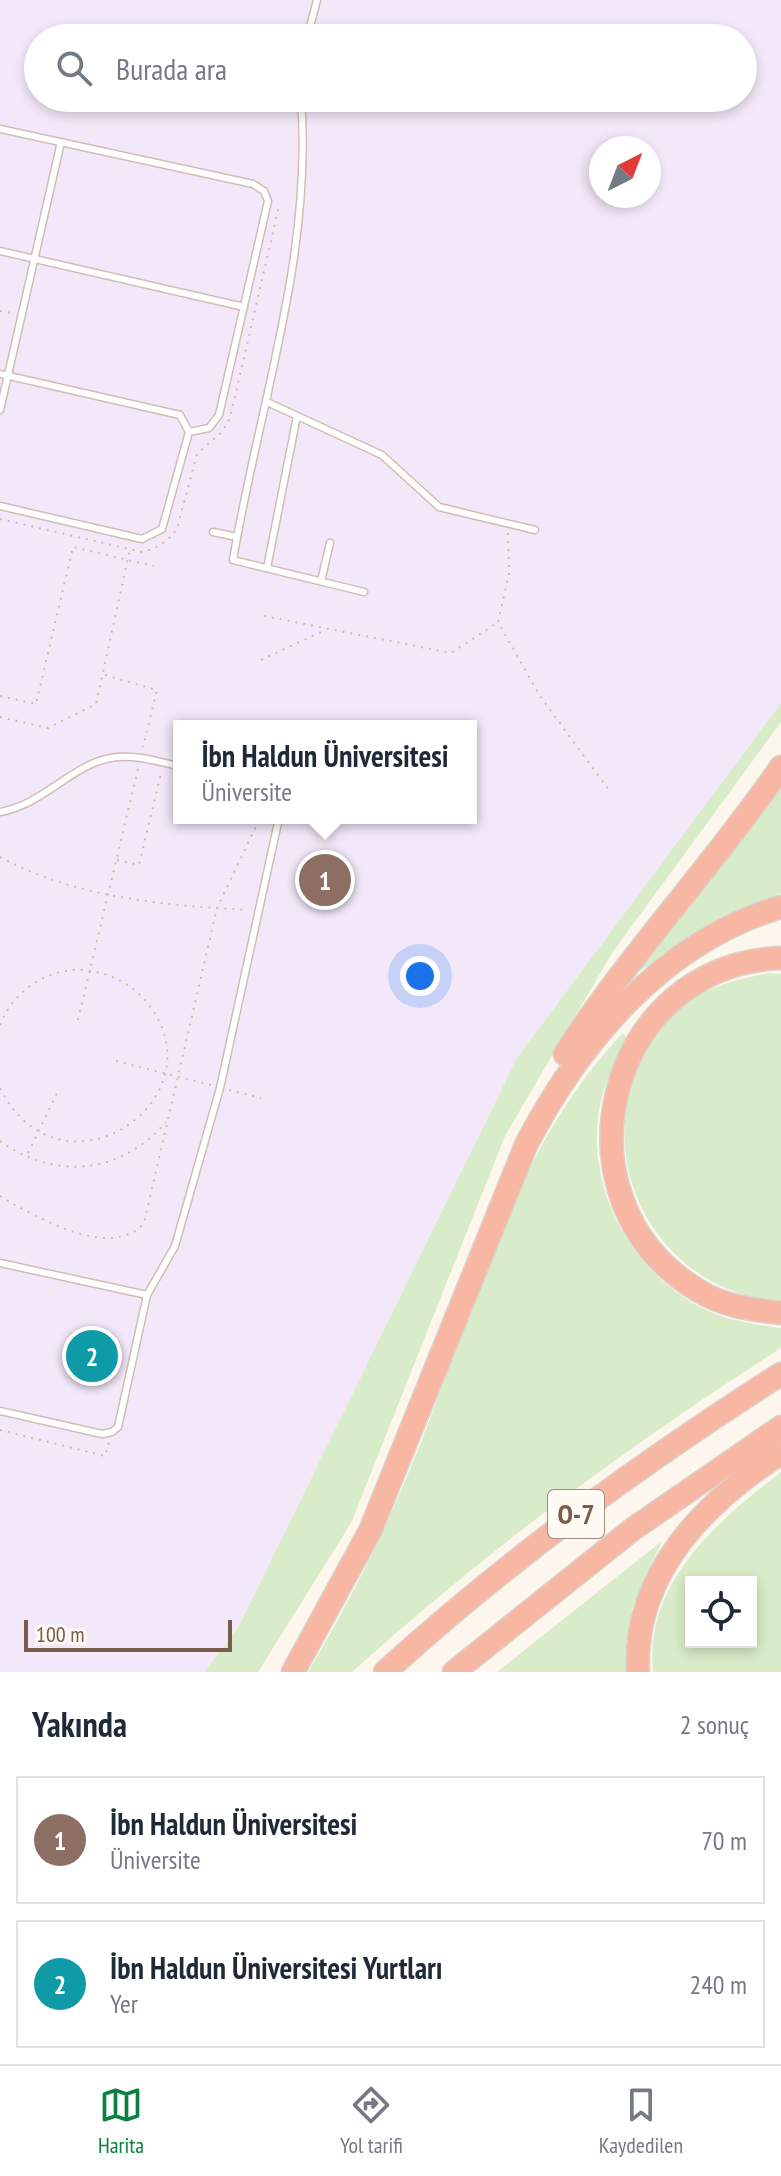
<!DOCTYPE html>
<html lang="tr">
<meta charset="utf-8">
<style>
:root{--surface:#fff;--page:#f2f2f3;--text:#1f2937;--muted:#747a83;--line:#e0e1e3;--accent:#0b8043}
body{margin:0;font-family:"PT Sans Narrow",sans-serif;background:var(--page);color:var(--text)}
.controls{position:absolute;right:24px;bottom:24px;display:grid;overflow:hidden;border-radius:0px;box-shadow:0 4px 12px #0003}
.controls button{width:72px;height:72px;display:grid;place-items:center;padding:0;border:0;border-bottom:2px solid var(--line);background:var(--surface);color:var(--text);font:40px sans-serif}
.compass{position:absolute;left:589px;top:136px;width:72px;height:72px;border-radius:50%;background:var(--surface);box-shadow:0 4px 12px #0003;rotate:42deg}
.scale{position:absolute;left:24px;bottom:20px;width:208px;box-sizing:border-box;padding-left:8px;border:4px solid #7a5c4d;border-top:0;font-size:22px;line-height:28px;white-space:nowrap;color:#7a5c4d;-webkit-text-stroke:6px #fffaf3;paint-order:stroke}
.you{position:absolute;left:420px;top:976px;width:28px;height:28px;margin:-20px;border:6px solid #fff;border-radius:50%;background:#1a73e8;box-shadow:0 0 0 12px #1a73e833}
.badge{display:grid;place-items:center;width:52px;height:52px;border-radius:50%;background:var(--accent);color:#fff;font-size:26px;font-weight:700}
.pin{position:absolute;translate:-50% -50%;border:4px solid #fff;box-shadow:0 2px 8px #0006}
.popup{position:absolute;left:173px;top:720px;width:304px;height:104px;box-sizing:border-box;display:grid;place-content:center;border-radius:0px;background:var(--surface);filter:drop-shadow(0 2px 6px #0005);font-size:26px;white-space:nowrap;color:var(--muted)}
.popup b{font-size:30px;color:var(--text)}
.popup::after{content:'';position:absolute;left:50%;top:100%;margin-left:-16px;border:16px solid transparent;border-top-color:var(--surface)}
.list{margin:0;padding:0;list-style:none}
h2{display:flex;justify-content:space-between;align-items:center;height:104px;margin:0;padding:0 32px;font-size:34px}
h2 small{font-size:26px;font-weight:400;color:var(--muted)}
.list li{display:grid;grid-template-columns:52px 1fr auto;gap:24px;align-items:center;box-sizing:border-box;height:128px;margin:0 16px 16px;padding:0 16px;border:2px solid var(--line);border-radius:0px}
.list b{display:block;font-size:30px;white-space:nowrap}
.list p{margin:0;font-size:26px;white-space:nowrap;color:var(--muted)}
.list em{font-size:26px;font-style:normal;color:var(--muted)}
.icon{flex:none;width:44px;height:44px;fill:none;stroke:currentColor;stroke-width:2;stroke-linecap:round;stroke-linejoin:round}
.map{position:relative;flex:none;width:781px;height:1672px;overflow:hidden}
.search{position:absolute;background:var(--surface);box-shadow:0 4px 12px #0003;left:24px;right:24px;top:24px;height:88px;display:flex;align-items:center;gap:20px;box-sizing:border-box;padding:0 28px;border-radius:44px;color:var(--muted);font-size:30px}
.sheet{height:392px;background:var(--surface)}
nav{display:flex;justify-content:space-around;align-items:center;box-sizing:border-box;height:112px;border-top:2px solid var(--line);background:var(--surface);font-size:22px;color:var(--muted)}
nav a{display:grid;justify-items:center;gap:4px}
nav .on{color:var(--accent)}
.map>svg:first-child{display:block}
</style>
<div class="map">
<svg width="781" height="1672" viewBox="0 0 781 1672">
<rect width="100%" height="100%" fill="#fdf6ec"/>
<path fill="#f3e8fa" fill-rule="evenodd" d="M0,0H781V703L517,1058L238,1628L204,1672H0ZM38,38H743V98H38ZM601,148H649V196H601ZM179,726H471V818H179Z"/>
<g fill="#d8ecc9" fill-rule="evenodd">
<polygon points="781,703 781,722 612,953 505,1136 351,1523 258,1672 204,1672 238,1628 517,1058"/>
<polygon points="781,786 781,893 735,913 638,972"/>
<path d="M769,973L781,974V1302C627,1288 568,1098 689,1002C711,985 741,979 769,973Z"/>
<path d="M623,1033L627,1038C614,1064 601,1088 598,1118C589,1195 634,1275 704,1309C727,1321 755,1324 781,1328V1348C629,1445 486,1551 352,1672H308C350,1602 385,1531 416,1455C473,1312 514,1146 623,1033Z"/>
<path d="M781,1472V1672H653C644,1582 718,1521 781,1472ZM751,1582V1642H691V1582Z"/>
<polygon points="662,1541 632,1609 626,1672 497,1672"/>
</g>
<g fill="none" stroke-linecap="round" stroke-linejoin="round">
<defs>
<g id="lane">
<polyline points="307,38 317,0"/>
<path d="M301,98C313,256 259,405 233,560L364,592"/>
<polyline points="0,129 253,184 264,191 268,201 219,415 209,428 189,432 162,529 142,539 0,506"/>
<polyline points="0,251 244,307"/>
<polyline points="0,374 180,415 189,432"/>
<polyline points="267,402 382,455 439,507 535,530"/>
<polyline points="0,410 61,142"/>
<polyline points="213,532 237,537"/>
<polyline points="267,568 297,416"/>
<polyline points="321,581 330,543"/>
<path d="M0,812C46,804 74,761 117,757C138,755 159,762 179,766"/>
<polyline points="0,1263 147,1295"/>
<polyline points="0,1411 102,1434 112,1432 118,1427 147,1295 175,1246 220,1088 279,818"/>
</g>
<g id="highway">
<path d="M781,958C604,964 548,1202 699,1291C723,1306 753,1310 781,1313"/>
<path d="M565,1054C630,953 713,866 781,767"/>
<path d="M293,1672L370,1531L526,1145C580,1041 664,941 781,907"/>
<path d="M385,1672C508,1560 641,1463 781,1374"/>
<polyline points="454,1672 633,1529 781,1427"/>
<path d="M638,1672C633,1574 705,1502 781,1453"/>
</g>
</defs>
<use href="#lane" stroke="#d1beb0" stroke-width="9"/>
<use href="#highway" stroke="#dad1cd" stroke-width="25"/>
<g stroke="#d9b8a5" stroke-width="2" stroke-dasharray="2 6" stroke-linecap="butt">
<polyline points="0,311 11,313"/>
<path d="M0,519L142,552C158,548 167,542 177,529L197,454L222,432L230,418L279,206"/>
<polyline points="508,533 509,574 498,622 540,696 611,793"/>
<polyline points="264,616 451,653 497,623"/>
<polyline points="261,660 325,630"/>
<polyline points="105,675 157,690 143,747"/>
<polyline points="0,696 36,704 73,547 154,566"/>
<polyline points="0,717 48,728 96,704 130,549"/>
<path d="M0,857C76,898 163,905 247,910"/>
<polyline points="117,860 139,865 161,773"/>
<polyline points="78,1020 138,769"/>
<path d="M0,1025C12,994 41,972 74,970C101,969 127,980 145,1000C227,1096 62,1211 0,1088"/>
<polyline points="116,1061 211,1085"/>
<polyline points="229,1090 261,1098"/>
<path d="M0,1141C56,1181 121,1174 166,1122"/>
<polyline points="28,1153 59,1089"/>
<path d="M0,1196C35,1217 112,1261 144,1223L217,908L260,818"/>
<polyline points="0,1430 105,1456 109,1442"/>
</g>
<use href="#lane" stroke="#fff" stroke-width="6"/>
<use href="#highway" stroke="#f7b7a3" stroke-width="22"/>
</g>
<g text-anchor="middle" stroke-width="7" stroke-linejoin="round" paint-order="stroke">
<rect fill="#fffaf3" stroke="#a28b7f" stroke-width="2" x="548" y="1490" width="56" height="48" rx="6"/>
<g font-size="28" font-weight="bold" fill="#7a5c4d">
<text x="576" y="1524">O-7</text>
</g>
</g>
</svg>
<div class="controls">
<button><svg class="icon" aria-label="locate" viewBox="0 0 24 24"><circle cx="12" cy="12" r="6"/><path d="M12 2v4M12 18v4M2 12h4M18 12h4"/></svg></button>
</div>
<svg class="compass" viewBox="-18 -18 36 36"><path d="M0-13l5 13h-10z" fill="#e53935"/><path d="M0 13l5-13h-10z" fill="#747a83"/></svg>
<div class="scale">100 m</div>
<div class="you"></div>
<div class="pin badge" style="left:325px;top:880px;background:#8d6e63">1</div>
<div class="popup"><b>İbn Haldun Üniversitesi</b>Üniversite</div>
<div class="pin badge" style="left:92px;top:1356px;background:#0f9aa8">2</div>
<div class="search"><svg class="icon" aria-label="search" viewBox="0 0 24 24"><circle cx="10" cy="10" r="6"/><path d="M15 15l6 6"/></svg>Burada ara</div>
</div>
<section class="sheet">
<h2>Yakında<small>2 sonuç</small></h2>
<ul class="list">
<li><span class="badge" style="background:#8d6e63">1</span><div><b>İbn Haldun Üniversitesi</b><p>Üniversite</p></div><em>70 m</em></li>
<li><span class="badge" style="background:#0f9aa8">2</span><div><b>İbn Haldun Üniversitesi Yurtları</b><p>Yer</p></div><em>240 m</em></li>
</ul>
</section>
<nav>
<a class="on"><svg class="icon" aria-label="map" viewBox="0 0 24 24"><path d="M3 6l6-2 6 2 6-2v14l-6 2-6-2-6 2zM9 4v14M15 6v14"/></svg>Harita</a>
<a><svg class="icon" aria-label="directions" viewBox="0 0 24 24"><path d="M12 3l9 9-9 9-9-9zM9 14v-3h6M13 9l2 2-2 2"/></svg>Yol tarifi</a>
<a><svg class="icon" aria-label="saved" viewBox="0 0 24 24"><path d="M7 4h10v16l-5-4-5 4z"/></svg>Kaydedilen</a>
</nav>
